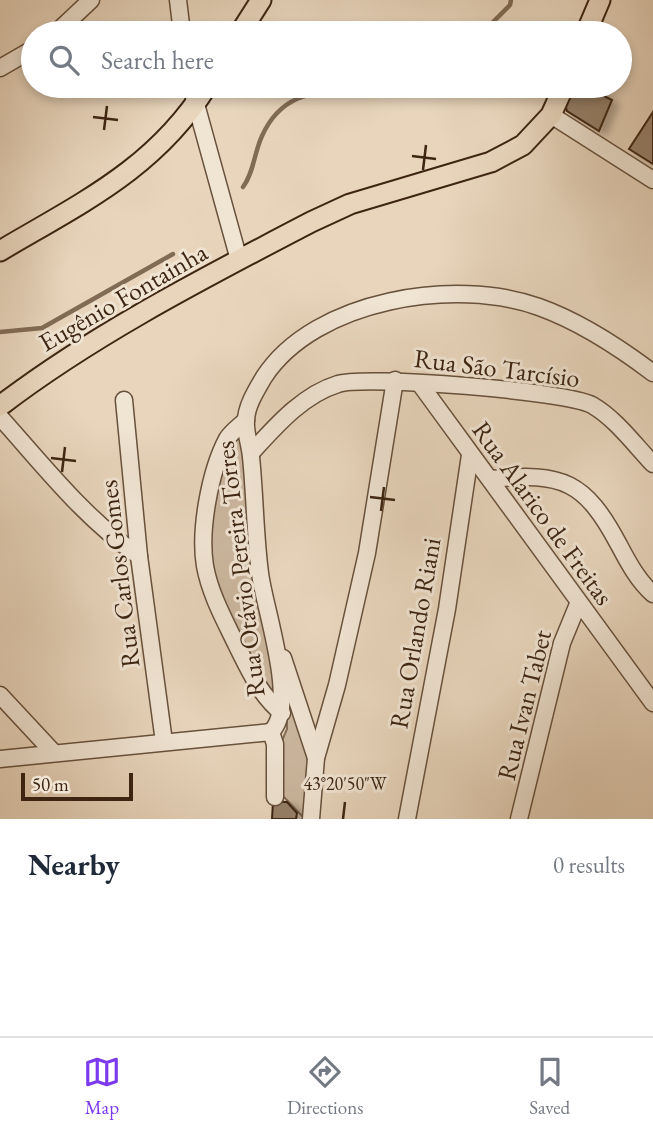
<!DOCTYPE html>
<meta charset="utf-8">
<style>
:root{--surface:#fff;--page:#f6f6f7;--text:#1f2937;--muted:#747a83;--line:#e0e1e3;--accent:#7c3aed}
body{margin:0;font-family:"EB Garamond",serif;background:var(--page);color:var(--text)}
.scale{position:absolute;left:21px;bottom:18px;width:112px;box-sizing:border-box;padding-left:7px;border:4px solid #3d2512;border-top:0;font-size:19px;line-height:24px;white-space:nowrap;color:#3d2512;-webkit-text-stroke:5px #f0e4d3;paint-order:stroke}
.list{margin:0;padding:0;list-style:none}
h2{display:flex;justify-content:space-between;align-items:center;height:91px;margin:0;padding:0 28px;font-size:30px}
h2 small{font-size:23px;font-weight:400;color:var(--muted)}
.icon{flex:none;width:38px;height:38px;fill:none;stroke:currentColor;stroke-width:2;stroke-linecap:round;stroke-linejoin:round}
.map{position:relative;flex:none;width:653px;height:819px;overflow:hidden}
.search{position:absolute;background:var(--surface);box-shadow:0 4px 10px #0003;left:21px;right:21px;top:21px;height:77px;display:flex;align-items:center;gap:18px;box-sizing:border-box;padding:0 24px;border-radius:38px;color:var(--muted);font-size:26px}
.sheet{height:217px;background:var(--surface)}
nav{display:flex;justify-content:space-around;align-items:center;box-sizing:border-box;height:98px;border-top:2px solid var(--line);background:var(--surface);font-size:19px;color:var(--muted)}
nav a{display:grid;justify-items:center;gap:4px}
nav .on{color:var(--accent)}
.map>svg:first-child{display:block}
</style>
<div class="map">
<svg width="653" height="819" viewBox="0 0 653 819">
<defs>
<filter id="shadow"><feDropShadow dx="7" dy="4" stdDeviation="3.5" flood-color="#0004"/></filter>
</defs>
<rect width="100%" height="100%" fill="#e8d5bc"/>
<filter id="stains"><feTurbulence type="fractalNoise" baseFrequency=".00286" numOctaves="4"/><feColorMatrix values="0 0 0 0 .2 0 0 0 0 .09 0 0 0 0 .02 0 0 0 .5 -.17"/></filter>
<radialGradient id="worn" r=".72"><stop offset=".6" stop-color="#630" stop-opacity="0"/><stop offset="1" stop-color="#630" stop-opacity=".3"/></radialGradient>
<g fill="#cbb79f" stroke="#846e58" stroke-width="2">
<polygon points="231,439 246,439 278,701 274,703 221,606 206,533"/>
<polygon points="292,698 311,750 303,817 282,795 281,743 287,729 287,699"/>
</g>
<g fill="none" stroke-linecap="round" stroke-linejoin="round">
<g stroke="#816b55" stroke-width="4.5">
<polyline points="482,33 510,5 511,0"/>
<path d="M243,187C254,172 254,153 262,136C284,87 324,93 369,86"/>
<polyline points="0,332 42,328 173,254"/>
</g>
</g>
<g fill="#96816a" stroke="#3d2512" stroke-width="2" filter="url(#shadow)">
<polygon points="573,86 584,86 612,100 599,131 567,111 565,104"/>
<polygon points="653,112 653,164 629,149"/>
<polygon points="273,802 287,802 297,813 296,819 272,819"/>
</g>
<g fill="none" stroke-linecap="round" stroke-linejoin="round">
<defs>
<g id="minor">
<polyline points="178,0 182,33"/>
<polyline points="56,33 91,0"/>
<polyline points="0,68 33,49"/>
<polyline points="191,86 239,260"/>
<polyline points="551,115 653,180"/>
<polyline points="420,384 653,703"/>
<polyline points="124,400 139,556 164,742"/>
<path d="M0,417C44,466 84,518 139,556"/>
<path d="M246,420C240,426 231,432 227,439C210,471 199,530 205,566C210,594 225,621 237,646C249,670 260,695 282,713"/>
<path d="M251,453C275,427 302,395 338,384C365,375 567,391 592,405C616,419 634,444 653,464"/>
<path d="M491,479C563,472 585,481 619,545C628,562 638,581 653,594"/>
<polyline points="283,658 316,758"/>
<polyline points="0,695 54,753"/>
<path d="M271,732C299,705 264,608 260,573C255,535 255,496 251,457C250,445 245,432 246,421C246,406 257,389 264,377C315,299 456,277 539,307C578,321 620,348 653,373"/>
<polyline points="271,732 275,744 275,797"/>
<polyline points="0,759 271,732"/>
<polyline points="311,819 316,758 337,685 367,553 395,380"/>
<polyline points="407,819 447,609 470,455"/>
<polyline points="519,819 562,643 578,604"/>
</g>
<g id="major">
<polyline points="240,33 261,0"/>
<polyline points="586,33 600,0"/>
<path d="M0,251C81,203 155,169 207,86"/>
<path d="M0,406C94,334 206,277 311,222L350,204L491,162L523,145L551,115L564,86"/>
</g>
</defs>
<use href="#minor" stroke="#68513c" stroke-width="19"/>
<use href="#major" stroke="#3d2512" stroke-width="23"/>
<use href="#minor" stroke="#f0e4d3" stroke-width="16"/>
<use href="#major" stroke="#e8d5bc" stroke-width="19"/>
</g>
<path fill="none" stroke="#3d2512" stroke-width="2.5" d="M93,117L118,120M104,130L107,106M412,156L436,159M423,170L426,145M51,458L76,461M62,472L65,447M370,497L395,500M381,511L384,487M343,819L345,802"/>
<g text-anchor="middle" stroke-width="6" stroke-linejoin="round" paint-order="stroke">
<g font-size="26" fill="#3d2512" stroke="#f0e4d3">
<text transform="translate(123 297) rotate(-30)" y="9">Eugênio Fontainha</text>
<text transform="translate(497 368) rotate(7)" y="9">Rua São Tarcísio</text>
<text transform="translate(543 513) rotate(54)" y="9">Rua Alarico de Freitas</text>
<text transform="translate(240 569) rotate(-97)" y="9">Rua Otávio Pereira Torres</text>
<text transform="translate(119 574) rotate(-97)" y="9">Rua Carlos Gomes</text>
<text transform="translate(415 633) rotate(-80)" y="9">Rua Orlando Riani</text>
<text transform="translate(524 705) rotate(-76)" y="9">Rua Ivan Tabet</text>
</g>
</g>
<g font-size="18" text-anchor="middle" fill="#3d2512" stroke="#f0e4d3" stroke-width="6" stroke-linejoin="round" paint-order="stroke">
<text x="345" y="790">43°20'50"W</text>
</g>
<rect width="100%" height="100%" filter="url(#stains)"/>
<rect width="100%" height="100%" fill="url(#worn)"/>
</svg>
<div class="scale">50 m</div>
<div class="search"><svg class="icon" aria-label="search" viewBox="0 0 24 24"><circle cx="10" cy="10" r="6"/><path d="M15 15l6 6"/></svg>Search here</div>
</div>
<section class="sheet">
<h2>Nearby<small>0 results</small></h2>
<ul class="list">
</ul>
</section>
<nav>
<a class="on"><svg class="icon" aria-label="map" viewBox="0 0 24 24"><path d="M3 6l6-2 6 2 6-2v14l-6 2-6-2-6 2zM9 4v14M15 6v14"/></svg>Map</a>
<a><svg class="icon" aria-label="directions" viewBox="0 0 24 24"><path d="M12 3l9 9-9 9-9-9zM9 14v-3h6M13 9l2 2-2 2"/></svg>Directions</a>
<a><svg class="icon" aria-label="saved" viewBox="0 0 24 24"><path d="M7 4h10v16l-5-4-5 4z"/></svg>Saved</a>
</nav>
